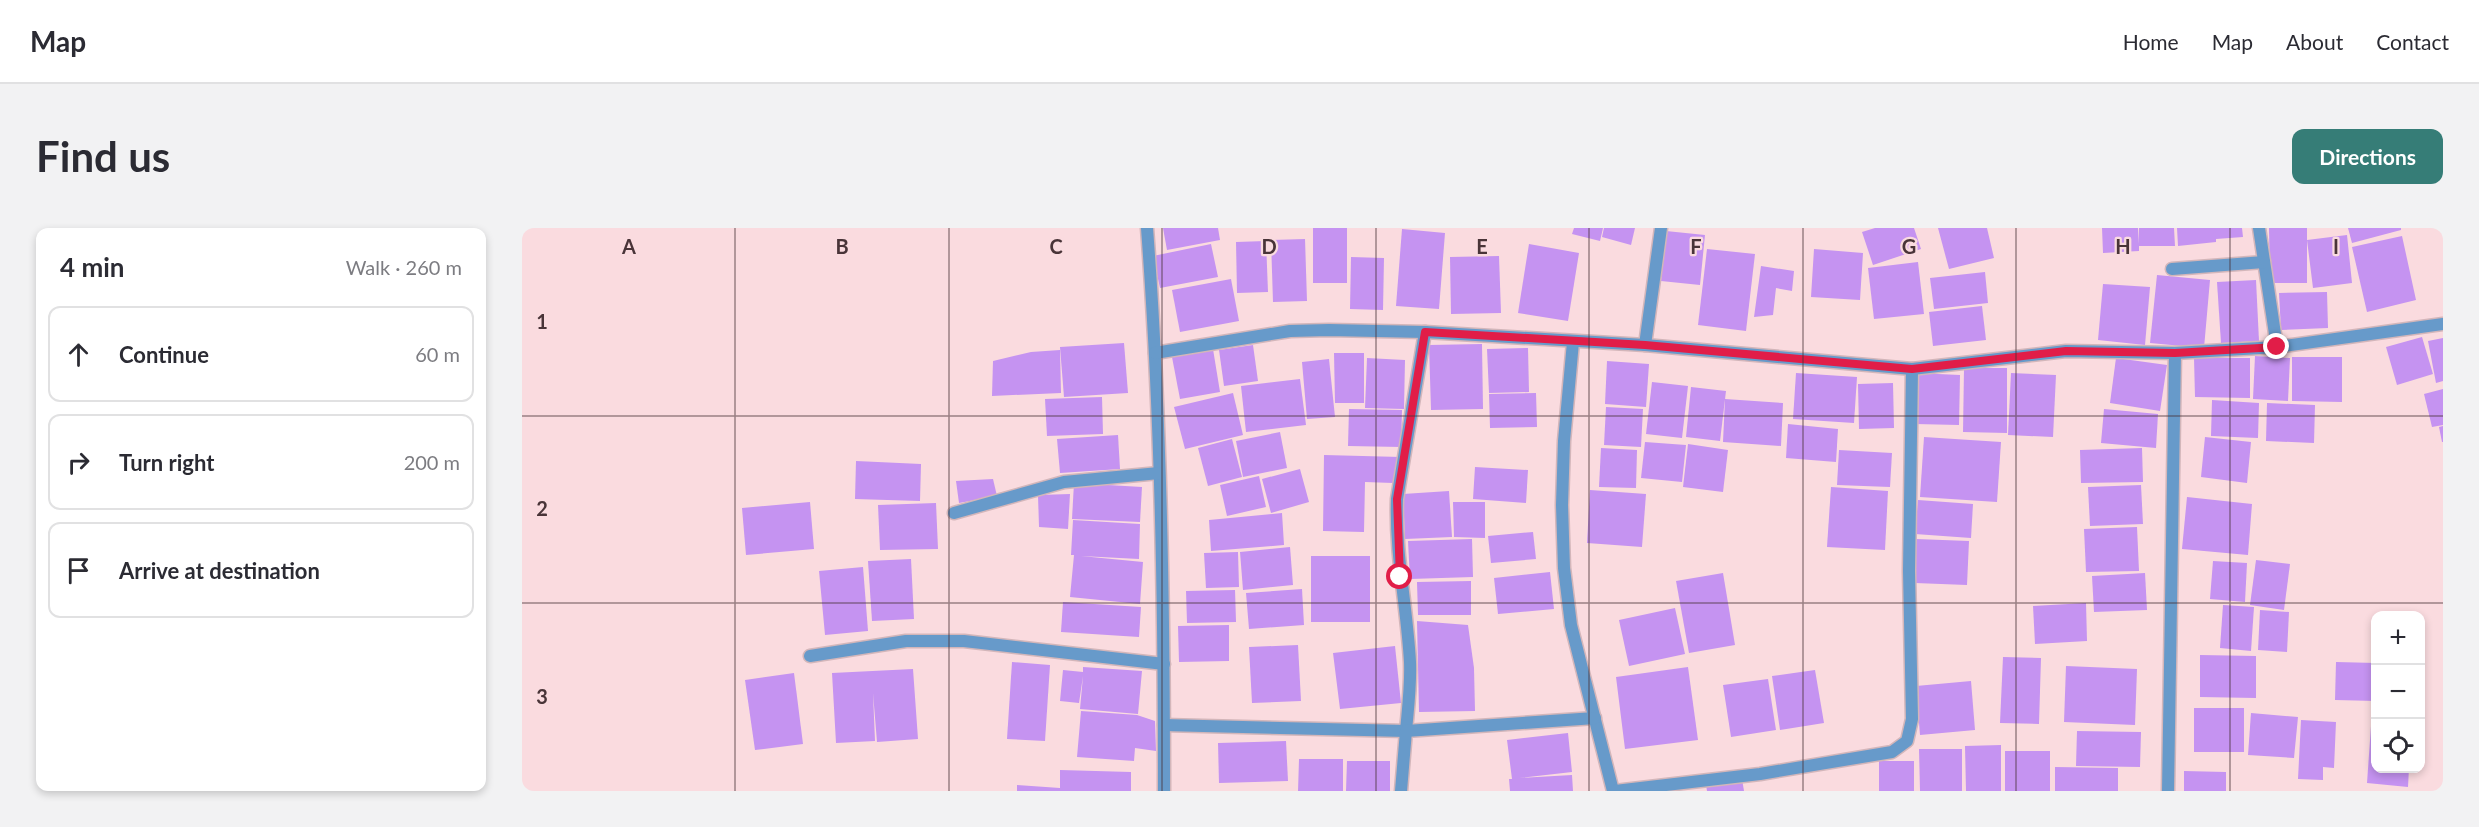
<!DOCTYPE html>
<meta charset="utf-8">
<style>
:root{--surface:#fff;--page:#f2f2f3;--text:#2b2b33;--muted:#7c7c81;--line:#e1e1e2;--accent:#367d77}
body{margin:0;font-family:Lato,sans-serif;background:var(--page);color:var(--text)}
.controls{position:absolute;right:18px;bottom:18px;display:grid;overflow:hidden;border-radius:12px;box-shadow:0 3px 9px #0003}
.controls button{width:54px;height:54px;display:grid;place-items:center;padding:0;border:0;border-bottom:2px solid var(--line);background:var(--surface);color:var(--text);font:30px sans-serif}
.stop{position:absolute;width:18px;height:18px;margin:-14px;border:4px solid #e11d48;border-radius:50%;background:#fff}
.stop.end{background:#e11d48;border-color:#fff;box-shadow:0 2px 6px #0008}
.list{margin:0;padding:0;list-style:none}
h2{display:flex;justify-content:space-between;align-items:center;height:78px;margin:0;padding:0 24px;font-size:26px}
h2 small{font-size:20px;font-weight:400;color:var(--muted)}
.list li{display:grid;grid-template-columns:39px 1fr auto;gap:18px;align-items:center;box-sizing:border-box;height:96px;margin:0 12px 12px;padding:0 12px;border:2px solid var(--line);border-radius:12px}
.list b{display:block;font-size:22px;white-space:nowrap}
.list em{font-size:20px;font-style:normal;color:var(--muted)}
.icon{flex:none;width:33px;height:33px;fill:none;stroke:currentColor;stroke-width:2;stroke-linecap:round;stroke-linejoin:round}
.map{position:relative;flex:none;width:1921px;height:563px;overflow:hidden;border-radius:12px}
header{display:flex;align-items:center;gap:36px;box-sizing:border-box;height:84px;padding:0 30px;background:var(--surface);border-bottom:2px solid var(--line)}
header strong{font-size:28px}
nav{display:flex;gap:33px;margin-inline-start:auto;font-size:21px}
.intro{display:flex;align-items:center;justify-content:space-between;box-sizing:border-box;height:144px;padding:0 36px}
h1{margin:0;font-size:42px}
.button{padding:15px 27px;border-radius:12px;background:var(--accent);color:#fff;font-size:21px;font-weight:700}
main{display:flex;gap:36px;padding:0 36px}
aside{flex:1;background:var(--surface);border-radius:12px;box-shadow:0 3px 9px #0003}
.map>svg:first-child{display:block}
</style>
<header>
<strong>Map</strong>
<nav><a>Home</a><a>Map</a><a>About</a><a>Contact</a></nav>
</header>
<div class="intro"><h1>Find us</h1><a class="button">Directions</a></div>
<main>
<aside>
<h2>4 min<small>Walk · 260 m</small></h2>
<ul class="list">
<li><svg class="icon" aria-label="ahead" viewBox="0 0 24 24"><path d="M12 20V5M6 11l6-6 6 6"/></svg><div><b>Continue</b></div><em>60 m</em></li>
<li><svg class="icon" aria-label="right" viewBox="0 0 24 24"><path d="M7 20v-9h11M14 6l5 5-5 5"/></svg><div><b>Turn right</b></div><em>200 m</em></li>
<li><svg class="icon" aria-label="arrive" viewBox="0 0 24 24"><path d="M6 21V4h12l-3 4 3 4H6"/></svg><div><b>Arrive at destination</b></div></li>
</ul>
</aside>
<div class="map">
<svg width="1921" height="563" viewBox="0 0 1921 563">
<rect width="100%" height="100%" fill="#fadbdf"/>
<g fill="#c593f1">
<polygon points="641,0 696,0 698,12 645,22"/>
<rect x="791" y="0" width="34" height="55"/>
<polygon points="1052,0 1081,0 1078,13 1050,6"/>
<polygon points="1082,0 1113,0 1109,17 1080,9"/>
<polygon points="1353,0 1392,0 1399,21 1351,37 1340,4"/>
<polygon points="1416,0 1465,0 1472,30 1427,41"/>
<polygon points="1580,0 1616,0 1617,16 1617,0 1652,0 1653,18 1617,18 1617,23 1581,25"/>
<polygon points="1655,0 1720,0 1721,9 1694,11 1694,14 1656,18"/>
<polygon points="1747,0 1785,0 1785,55 1748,55"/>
<polygon points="1826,0 1879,0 1879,2 1830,15"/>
<polygon points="880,1 923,5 917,81 874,78"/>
<polygon points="1144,3 1183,7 1178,57 1139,53"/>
<polygon points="1825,7 1830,55 1791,60 1785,12"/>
<polygon points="1880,8 1894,72 1845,84 1830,19"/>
<polygon points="783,11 785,73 751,74 749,12"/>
<polygon points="744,13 746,64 715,65 714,14"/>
<polygon points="689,16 696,49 638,60 631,28"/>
<polygon points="1007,16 1057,25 1046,93 996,85"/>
<polygon points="1185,21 1233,26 1224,103 1176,97"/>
<polygon points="1292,21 1341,25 1338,72 1289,69"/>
<polygon points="977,28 979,85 929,86 928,29"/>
<polygon points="829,29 862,30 861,82 828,81"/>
<polygon points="1396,34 1402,86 1352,91 1346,40"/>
<polygon points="1239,38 1272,43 1270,63 1254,60 1251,87 1232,89"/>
<polygon points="1463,44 1466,75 1412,81 1408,50"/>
<polygon points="1635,47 1688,52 1682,120 1628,115"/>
<polygon points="709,51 717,93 658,104 650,62"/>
<polygon points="1734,52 1737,113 1699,115 1695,54"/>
<polygon points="1581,56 1628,59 1623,117 1576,112"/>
<polygon points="1805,64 1806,100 1759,102 1757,65"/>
<polygon points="1460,78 1464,112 1411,118 1407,84"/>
<polygon points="1900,109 1911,146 1875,157 1864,119"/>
<polygon points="1921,110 1921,153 1914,155 1906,113"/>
<polygon points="602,115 606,165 542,169 538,119"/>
<polygon points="960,116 961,181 909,182 907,117"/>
<polygon points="731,117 736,153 702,158 697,122"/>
<polygon points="1006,120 1007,164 967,165 965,121"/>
<polygon points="691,121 698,164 658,171 650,129"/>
<polygon points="538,122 539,165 470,168 471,133 509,124"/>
<polygon points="812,125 842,125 842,175 813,175"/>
<polygon points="1733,128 1768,130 1766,173 1731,171"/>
<polygon points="1770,129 1820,129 1820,174 1770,173"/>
<polygon points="845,130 883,132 882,181 843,180"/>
<polygon points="1594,130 1645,137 1638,183 1588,175"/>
<polygon points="1672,130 1728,130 1728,170 1673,169"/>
<polygon points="807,131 813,189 785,191 780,134"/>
<polygon points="1085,133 1127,136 1124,179 1083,176"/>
<polygon points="1442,140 1485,140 1485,205 1441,204"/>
<polygon points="1274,145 1335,149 1332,195 1271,191"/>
<polygon points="1394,145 1438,147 1437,197 1393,196"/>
<polygon points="1489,145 1534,147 1531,209 1486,207"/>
<polygon points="778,151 784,197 724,204 719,158"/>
<polygon points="1130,154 1166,158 1160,210 1124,206"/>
<polygon points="1371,155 1372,200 1337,201 1336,156"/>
<polygon points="1169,159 1204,163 1198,213 1164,209"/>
<polygon points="1921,161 1921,197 1910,199 1902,166"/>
<polygon points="711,165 721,207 663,221 652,179"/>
<polygon points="1014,165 1015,199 968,200 967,166"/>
<polygon points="580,169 581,206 525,208 523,171"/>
<polygon points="1203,171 1261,175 1259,218 1201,214"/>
<polygon points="1690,172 1737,175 1736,210 1689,208"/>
<polygon points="1745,175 1793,177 1792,215 1744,213"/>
<polygon points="1084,179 1121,181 1119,219 1082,217"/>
<polygon points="827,181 880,182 879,219 826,218"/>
<polygon points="1582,181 1636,186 1634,220 1579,215"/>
<polygon points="1266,196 1316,201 1314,234 1264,230"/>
<polygon points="1921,198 1921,214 1920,214 1917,199"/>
<polygon points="758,204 765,240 721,249 714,213"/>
<polygon points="596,207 598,241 538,245 535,211"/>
<polygon points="1402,209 1479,214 1475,274 1398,269"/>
<polygon points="1683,209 1729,214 1725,255 1679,249"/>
<polygon points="710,211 720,249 686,258 676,220"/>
<polygon points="1123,214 1164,217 1160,254 1119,250"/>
<polygon points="1166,216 1206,222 1201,264 1161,259"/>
<polygon points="1079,220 1115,222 1114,260 1077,259"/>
<polygon points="1620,220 1621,254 1559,255 1558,222"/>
<polygon points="1317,222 1370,225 1368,259 1315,257"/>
<polygon points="802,227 879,229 871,255 843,254 842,304 801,303"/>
<polygon points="334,233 399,236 398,273 333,271"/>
<polygon points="953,239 1006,242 1004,275 951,271"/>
<polygon points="778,241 787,274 749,285 740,251"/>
<polygon points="737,248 744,279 705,288 698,257"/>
<polygon points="471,251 475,268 437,275 434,253"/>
<polygon points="552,255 620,259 618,294 550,291"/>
<polygon points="1619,257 1621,296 1568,298 1566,259"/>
<polygon points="1309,259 1366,263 1363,322 1305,319"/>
<polygon points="1068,262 1124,266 1120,319 1065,315"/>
<polygon points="927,263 930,309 883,311 881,266"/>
<polygon points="548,266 546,301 517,299 516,267"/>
<polygon points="1665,269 1730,276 1726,327 1660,321"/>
<polygon points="1396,272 1451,276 1449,310 1393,306"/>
<polygon points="288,274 292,321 224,327 220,280"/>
<polygon points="931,274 963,274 963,310 932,309"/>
<polygon points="414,275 416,321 358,322 356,277"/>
<polygon points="760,285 762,317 689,323 687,292"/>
<polygon points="551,292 618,296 617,331 559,328 621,334 618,376 548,369 552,327 549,327"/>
<polygon points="1615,299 1617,343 1564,344 1562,301"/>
<polygon points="1011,304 1014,331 969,335 966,308"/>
<polygon points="950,311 951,349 888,351 886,313"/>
<polygon points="1394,311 1447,313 1445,357 1393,355"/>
<polygon points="768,319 771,357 721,362 718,324"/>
<polygon points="716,324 717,359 684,360 682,325"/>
<rect x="789" y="328" width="59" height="66"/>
<polygon points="389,331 392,391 350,393 346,333"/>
<polygon points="1734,332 1768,336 1762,382 1728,377"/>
<polygon points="1691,333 1725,335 1723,374 1688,371"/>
<polygon points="341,339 346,403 303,407 297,343"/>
<polygon points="1028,344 1032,381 976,386 972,350"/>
<polygon points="1201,345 1213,417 1167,425 1154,353"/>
<polygon points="1623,345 1625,382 1572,384 1570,348"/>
<polygon points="949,353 949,387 896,387 895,354"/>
<polygon points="780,361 782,397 727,401 724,365"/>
<polygon points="713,362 714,394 665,395 664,363"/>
<polygon points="541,374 619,379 617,409 539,404"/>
<polygon points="1564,375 1565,413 1513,416 1511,378"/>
<polygon points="1701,377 1732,379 1729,423 1698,420"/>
<polygon points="1153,380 1163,426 1107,438 1097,392"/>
<polygon points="1738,382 1767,384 1765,424 1736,422"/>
<polygon points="895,393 946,397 952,440 953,483 897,484"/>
<polygon points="707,397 707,433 657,434 656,398"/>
<polygon points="776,417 779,473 730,475 727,419"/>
<polygon points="873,418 879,475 818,481 811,425"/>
<polygon points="1678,427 1734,428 1734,470 1678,469"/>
<polygon points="1481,429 1519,430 1517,496 1478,495"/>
<polygon points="490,434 528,437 523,513 485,511"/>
<polygon points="1814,434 1854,435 1854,473 1813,472"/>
<polygon points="1544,438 1615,441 1613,497 1542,494"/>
<polygon points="561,439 620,443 616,486 558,481 561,448 557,475 538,473 541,442 561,444"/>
<polygon points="1166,439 1176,512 1103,521 1094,449"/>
<polygon points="391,441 396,511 355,514 351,465 353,513 314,515 310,445"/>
<polygon points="1293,442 1302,495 1258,502 1250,448"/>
<polygon points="272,445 281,516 233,522 223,452"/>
<polygon points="1246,451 1254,502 1209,509 1201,457"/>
<polygon points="1449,453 1453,502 1398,507 1394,458"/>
<rect x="1672" y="480" width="50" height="44"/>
<polygon points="559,483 615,487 633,493 634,523 613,520 612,533 555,529"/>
<polygon points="1850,484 1854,485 1854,540 1887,540 1886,559 1845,555"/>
<polygon points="1729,485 1776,489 1772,530 1726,527"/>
<polygon points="1779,492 1814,494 1812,540 1801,539 1801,552 1776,551"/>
<polygon points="1555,503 1619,504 1618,539 1554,538"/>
<polygon points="1046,505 1050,544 997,550 1050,547 1051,563 988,563 987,551 990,551 985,512"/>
<polygon points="764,513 766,553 697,555 696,515"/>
<polygon points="1479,517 1479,563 1444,563 1443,518"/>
<polygon points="1397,521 1440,521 1440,563 1398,563"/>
<rect x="1483" y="523" width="45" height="40"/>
<polygon points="777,531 821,531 821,563 776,563"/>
<polygon points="825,533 868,533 868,563 824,563"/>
<rect x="1357" y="533" width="35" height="30"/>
<polygon points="1533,539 1596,540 1596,563 1533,563"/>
<polygon points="538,542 609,544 609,563 495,563 495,557 538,560"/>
<polygon points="1662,543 1704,544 1704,563 1662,563"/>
<polygon points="1220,551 1222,563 1185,563 1184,557"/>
</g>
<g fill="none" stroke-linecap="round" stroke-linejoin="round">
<defs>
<g id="minor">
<path d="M625,0C639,187 642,375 642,563"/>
<polyline points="1737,0 1755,119"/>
<polyline points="1650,41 1742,34"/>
<polyline points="1051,114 1042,213 1040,277 1042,340 1049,397 1091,563"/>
<polyline points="1123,117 1139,0"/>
<polyline points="633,125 768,103 807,102 903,104 1123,117 1390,141 1544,123 1653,125 1755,119 1921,96"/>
<polyline points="432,285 542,254 637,245"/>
<polyline points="288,428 384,413 442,413 642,436"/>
<path d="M642,497L884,503C886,480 889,457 888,434C885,379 873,326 875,271L903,104"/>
<polyline points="879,563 884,503 1073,490"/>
<polyline points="1093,563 1238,546 1370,524 1385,513 1390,491 1387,343 1390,141"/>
<polyline points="1646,563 1653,125"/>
</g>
</defs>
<use href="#minor" stroke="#d3b6ba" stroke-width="15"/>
<use href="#minor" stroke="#679aca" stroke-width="12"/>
</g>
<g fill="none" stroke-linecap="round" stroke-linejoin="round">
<polyline stroke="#e11d48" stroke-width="8" points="878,349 875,271 903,104 1123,117 1390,141 1544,123 1653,125 1755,119"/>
</g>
<path fill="none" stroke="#493438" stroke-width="1.5" stroke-opacity="0.55" d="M213,0V563M427,0V563M640,0V563M854,0V563M1067,0V563M1281,0V563M1494,0V563M1708,0V563M0,188H1921M0,375H1921"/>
<g font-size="20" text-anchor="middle" font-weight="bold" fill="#493438" stroke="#fadbdf" stroke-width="4.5" stroke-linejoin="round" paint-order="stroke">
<text x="107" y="26">A</text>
<text x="320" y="26">B</text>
<text x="534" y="26">C</text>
<text x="747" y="26">D</text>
<text x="960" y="26">E</text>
<text x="1174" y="26">F</text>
<text x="1387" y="26">G</text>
<text x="1601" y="26">H</text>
<text x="1814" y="26">I</text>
<text x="20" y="101">1</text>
<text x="20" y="288">2</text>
<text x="20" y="476">3</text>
</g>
</svg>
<div class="controls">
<button>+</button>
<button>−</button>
<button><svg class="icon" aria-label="locate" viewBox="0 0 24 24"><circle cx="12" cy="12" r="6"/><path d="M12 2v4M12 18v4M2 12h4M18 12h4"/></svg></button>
</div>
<div class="stop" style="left:878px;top:349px"></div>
<div class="stop end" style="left:1755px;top:119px"></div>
</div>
</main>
